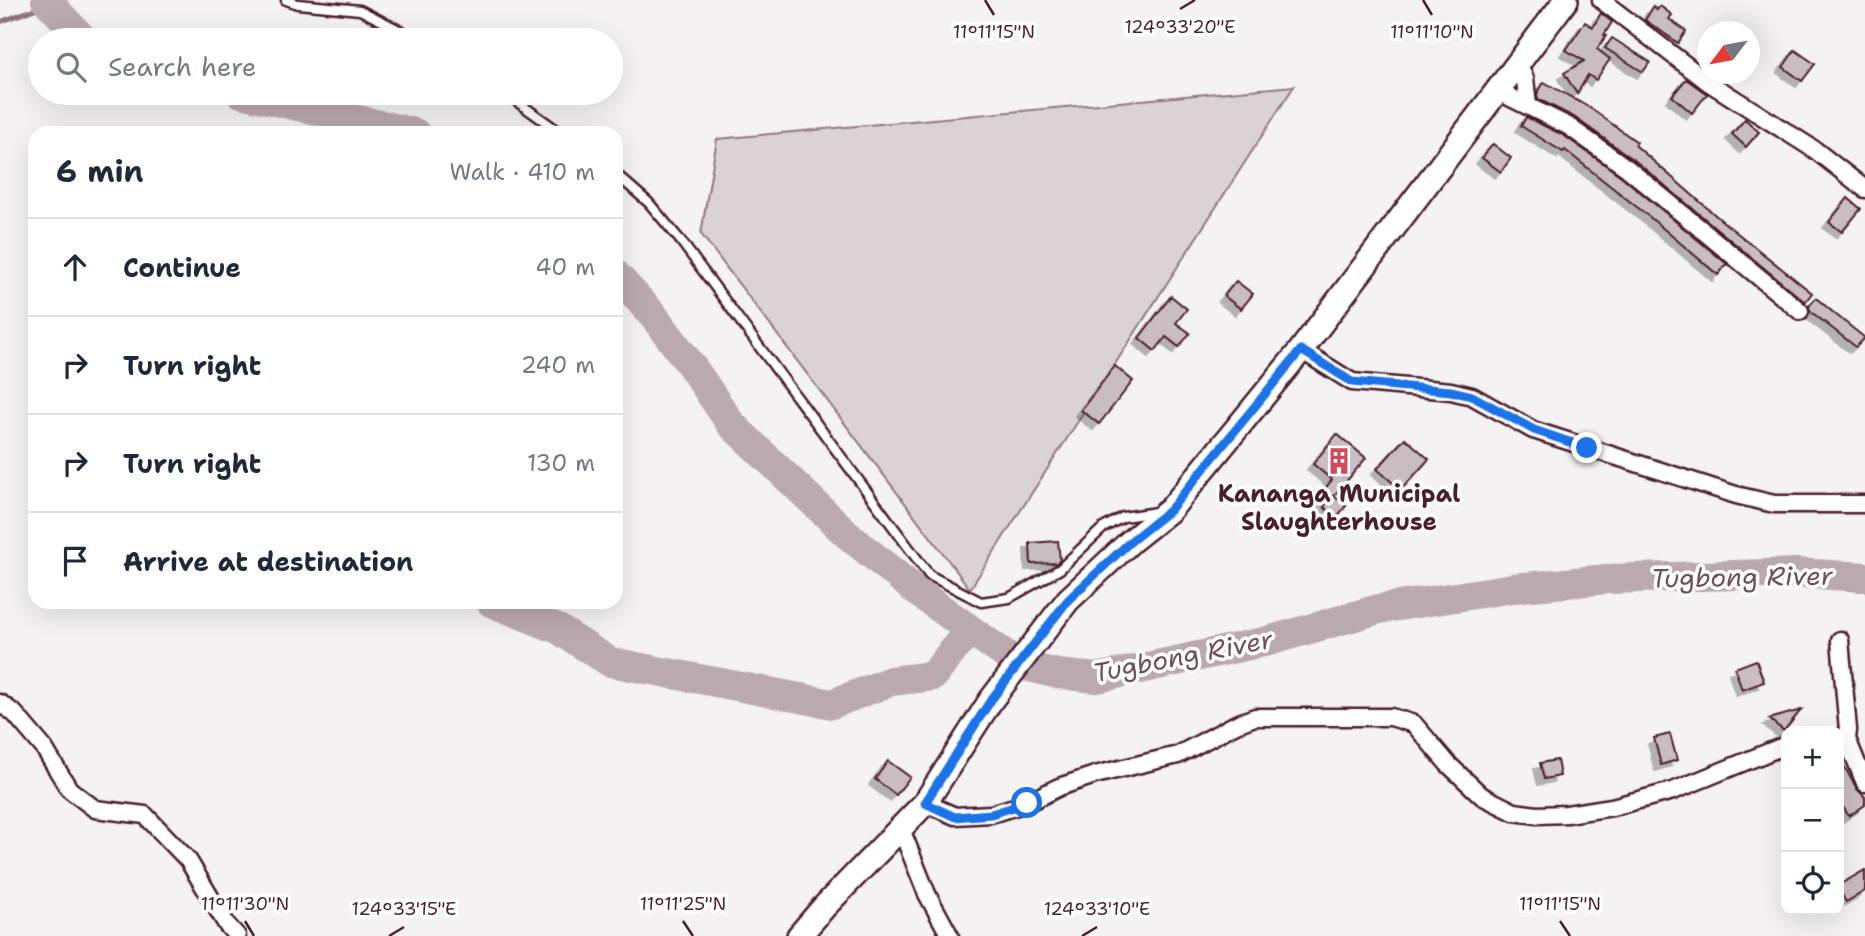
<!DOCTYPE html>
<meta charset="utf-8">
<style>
:root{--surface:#fff;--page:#f6f6f7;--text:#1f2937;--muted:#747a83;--line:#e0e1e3}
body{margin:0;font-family:"Shantell Sans",sans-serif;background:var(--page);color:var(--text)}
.controls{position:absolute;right:21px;bottom:21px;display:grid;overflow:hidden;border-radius:14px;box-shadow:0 7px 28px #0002}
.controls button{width:63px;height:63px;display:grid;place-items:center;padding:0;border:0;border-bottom:2px solid var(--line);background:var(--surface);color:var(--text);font:35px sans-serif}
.compass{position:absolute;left:1697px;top:21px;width:63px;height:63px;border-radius:50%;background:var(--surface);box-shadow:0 7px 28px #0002;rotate:238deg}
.stop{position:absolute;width:21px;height:21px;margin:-16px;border:5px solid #1a73e8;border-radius:50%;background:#fff}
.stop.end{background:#1a73e8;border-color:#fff;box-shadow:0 2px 7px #0008}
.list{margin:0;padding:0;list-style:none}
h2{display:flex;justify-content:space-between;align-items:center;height:91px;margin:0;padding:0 28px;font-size:30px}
h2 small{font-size:23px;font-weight:400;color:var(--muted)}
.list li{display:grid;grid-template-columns:46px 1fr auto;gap:21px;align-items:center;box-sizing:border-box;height:98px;padding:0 28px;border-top:2px solid var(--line)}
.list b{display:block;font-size:26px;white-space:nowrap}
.list em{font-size:23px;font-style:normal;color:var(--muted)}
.icon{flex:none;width:38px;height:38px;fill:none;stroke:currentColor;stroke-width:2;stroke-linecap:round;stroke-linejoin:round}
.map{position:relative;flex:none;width:1865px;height:936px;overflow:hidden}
.search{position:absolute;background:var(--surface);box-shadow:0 7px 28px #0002;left:28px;top:28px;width:595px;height:77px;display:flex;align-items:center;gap:18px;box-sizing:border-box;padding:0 24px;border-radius:38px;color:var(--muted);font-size:26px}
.panel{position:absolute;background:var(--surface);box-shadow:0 7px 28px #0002;left:28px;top:126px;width:595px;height:483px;border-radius:21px}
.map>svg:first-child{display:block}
</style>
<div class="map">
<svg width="1865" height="936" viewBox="0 0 1865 936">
<defs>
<filter id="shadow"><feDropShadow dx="-6" dy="6" stdDeviation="0" flood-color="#0004"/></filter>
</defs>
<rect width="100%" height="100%" fill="#f4f2f2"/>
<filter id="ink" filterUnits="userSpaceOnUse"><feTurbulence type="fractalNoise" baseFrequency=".0143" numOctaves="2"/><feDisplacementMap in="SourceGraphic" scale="14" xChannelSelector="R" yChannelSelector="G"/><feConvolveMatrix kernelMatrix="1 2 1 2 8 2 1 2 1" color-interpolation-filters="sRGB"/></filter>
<g filter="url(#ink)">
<polygon fill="#dbd2d5" stroke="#927880" stroke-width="2" points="1294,86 970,589 701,234 717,139"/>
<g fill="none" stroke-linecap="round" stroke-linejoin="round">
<polyline stroke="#8d727a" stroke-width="5" points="0,22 48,4"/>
<g stroke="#baa9ae" stroke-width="30">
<polyline points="46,0 84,40"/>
<polyline points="241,93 415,133"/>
<polyline points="616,275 653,315 693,368 731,424 849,536 920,594 1020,665 1058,674 1097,678 1268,641 1379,609 1513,588 1607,579 1796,573 1865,577"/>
<polyline points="491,602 558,629 610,662 832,704 891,681 933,676 969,630"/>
</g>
</g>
<g fill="#cabdc1" stroke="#4a1f2b" stroke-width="2" filter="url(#shadow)">
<polygon points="1660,6 1672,15 1669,19 1686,31 1678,43 1645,20 1653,7 1657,10"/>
<polygon points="1601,13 1612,22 1604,35 1606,36 1597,49 1610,59 1596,80 1588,75 1577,94 1564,73 1584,61 1566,50 1585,22 1593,27"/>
<polygon points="1612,38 1650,62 1643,72 1605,48"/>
<polygon points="1795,50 1815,64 1802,81 1783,67"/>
<polygon points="1686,79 1707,94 1692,113 1672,96"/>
<polygon points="1544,82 1590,108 1637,142 1635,145 1721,220 1812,293 1805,302 1633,159 1574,117 1538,99 1537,94"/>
<polygon points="1526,117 1563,135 1621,176 1727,264 1718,275 1652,219 1565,150 1563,152 1521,126"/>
<polygon points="1745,119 1759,132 1746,147 1732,134"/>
<polygon points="1493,144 1511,158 1501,172 1482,158"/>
<polygon points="1848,198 1861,209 1842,232 1829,222"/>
<polygon points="1236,281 1253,294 1241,309 1224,296"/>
<polygon points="1171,296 1187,309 1176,323 1190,333 1179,347 1166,337 1155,351 1139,338"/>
<polygon points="1816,298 1835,314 1865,338 1856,347 1810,311 1809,306"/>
<polygon points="1115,366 1133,381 1099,424 1081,410"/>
<polygon points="1337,434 1366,458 1334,496 1346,506 1336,518 1324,507 1326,504 1318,497 1332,480 1313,464"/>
<polygon points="1405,438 1429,459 1401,490 1377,469"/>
<polygon points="1058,541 1060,560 1057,563 1031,564 1030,543"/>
<polygon points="1756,660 1764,682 1742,690 1735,668"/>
<polygon points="1801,710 1784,731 1769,719"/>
<polygon points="1670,734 1677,760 1661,765 1654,738"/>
<polygon points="1839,756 1856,788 1865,797 1865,805 1849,816 1839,801"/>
<polygon points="1557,760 1560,776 1544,779 1540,763"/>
<polygon points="888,761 910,777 896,795 875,779"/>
<polygon points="1865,870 1865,891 1846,902 1839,890 1839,885"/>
</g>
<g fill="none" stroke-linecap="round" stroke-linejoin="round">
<defs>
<g id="lane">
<polyline points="286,0 298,4 360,10 419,40"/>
<polyline points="505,93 561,133"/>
<polyline points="616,174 649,203 680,240 929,575 981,602 1009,598 1060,569 1103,528 1123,517 1157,512"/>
</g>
<g id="street">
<polyline points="1601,0 1708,82 1815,150 1865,189"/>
<polyline points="1518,64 1525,79 1528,106"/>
<polyline points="1497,91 1568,126 1627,168 1800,311"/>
<polyline points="1301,350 1352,382 1451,391 1472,396 1533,430 1736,495 1774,504 1865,504"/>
<polyline points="1840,640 1848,730 1847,739 1865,783"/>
<polyline points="0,703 15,714 44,748 69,789 95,809 145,815 188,860 227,925 237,936"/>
<polyline points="925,803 955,816 991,814 1027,803 1059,787 1095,775 1178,755 1236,724 1255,717 1391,717 1414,724 1448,764 1482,796 1514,812 1537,815 1567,814 1612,807 1673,791 1786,745"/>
<polyline points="901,829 927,894 950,936"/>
</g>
<polyline id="secondary" points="799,936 824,907 925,803 991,700 1068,600 1131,541 1170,510 1301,350 1566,0"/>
</defs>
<use href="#lane" stroke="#4a1f2b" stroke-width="13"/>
<use href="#street" stroke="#4a1f2b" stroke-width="21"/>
<use href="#secondary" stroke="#4a1f2b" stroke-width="28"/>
<use href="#lane" stroke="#fff" stroke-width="8"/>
<use href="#street" stroke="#fff" stroke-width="16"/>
<use href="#secondary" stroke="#fff" stroke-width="23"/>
</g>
</g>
<g fill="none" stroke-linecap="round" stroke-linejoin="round" filter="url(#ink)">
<polyline stroke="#1a73e8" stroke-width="9" points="1027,803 991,814 955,817 925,803 991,700 1068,600 1131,541 1170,510 1301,350 1352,382 1451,391 1472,396 1534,430 1587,448"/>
</g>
<path fill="none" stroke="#4a1f2b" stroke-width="2.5" d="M985,0L994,15M1423,0L1432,15M1180,9L1195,0M245,921L254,936M683,921L693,936M1560,921L1570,936M389,936L404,927M1082,936L1097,927"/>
<defs>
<symbol id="building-bare" viewBox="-9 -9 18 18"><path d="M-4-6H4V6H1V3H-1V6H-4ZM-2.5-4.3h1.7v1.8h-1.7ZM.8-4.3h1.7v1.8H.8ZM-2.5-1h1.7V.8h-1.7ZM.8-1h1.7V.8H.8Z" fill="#d1495b" stroke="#fff" stroke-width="2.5" paint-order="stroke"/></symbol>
</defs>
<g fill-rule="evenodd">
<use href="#building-bare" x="1320" y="442" width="38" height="38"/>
</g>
<g text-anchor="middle" stroke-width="7" stroke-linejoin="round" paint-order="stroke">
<g font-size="24" font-weight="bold" fill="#4a1f2b" stroke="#fff">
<text x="1339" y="502">Kananga Municipal<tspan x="1339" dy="28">Slaughterhouse</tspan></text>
</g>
<g font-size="26" font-style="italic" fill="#714f59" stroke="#fff">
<text transform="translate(1742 577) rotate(-1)" y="9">Tugbong River</text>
<text transform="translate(1183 656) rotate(-11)" y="9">Tugbong River</text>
</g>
</g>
<g font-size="18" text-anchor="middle" fill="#4a1f2b" stroke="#fff" stroke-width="7" stroke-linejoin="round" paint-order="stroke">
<text x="1180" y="33">124°33'20"E</text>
<text x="1432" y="38">11°11'10"N</text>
<text x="994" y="38">11°11'15"N</text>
<text x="245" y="910">11°11'30"N</text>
<text x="683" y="910">11°11'25"N</text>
<text x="1560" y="910">11°11'15"N</text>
<text x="404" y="915">124°33'15"E</text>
<text x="1097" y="915">124°33'10"E</text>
</g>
</svg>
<div class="controls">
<button>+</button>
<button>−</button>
<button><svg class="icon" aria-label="locate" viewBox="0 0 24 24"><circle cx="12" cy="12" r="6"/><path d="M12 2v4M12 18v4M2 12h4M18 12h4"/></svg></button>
</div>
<svg class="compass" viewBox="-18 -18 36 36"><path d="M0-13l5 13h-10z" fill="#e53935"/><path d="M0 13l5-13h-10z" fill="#747a83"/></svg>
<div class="stop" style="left:1027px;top:803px"></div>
<div class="stop end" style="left:1587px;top:448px"></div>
<div class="search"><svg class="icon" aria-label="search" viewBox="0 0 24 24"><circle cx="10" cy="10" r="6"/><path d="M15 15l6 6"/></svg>Search here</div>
<section class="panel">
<h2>6 min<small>Walk · 410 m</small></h2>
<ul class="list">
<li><svg class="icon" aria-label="ahead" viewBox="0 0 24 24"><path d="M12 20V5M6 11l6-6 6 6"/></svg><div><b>Continue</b></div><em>40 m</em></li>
<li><svg class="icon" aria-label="right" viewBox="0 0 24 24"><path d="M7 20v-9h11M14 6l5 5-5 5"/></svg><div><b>Turn right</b></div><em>240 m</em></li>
<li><svg class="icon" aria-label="right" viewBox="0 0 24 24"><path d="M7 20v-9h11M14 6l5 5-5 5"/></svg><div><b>Turn right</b></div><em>130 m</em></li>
<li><svg class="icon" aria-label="arrive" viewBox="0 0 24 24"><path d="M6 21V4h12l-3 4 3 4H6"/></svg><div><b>Arrive at destination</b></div></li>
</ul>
</section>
</div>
